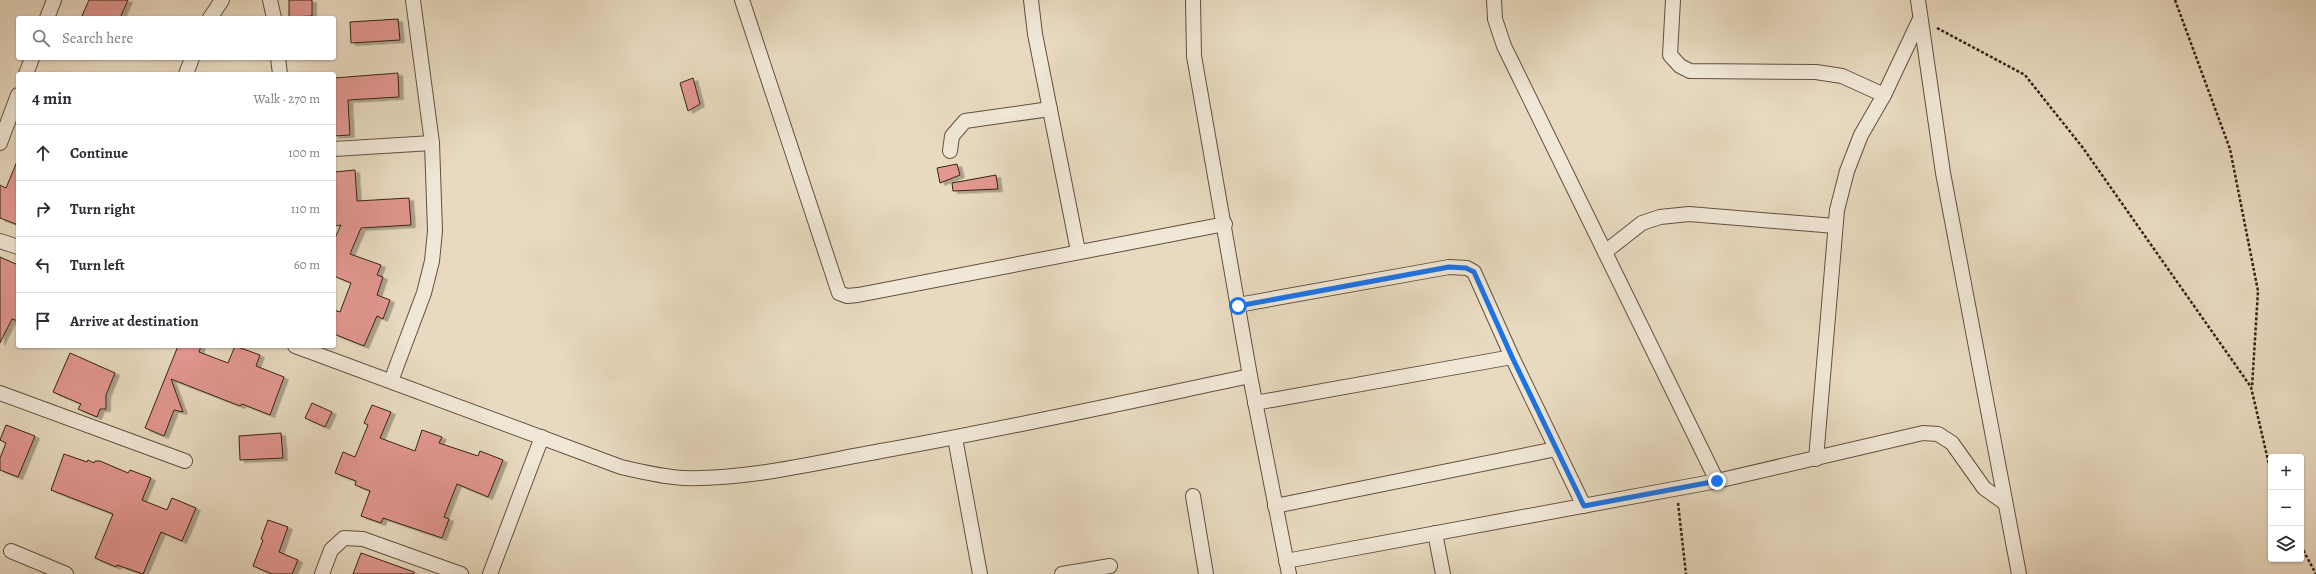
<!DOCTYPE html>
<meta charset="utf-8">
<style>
:root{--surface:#fff;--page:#f2f2f3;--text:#2b2b33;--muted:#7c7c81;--line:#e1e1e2}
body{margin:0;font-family:Alegreya,serif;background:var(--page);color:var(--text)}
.controls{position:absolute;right:12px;bottom:12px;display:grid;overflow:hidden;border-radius:4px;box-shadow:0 1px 3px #0004}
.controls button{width:36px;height:36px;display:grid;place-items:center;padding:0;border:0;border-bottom:1px solid var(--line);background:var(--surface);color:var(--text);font:20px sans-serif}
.stop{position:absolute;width:12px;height:12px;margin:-9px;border:3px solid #1a73e8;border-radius:50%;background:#fff}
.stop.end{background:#1a73e8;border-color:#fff;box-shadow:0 1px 4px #0008}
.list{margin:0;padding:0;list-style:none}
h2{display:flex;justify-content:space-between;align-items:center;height:52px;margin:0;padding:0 16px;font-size:17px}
h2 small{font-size:13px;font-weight:400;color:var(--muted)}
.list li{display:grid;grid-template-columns:26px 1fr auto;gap:12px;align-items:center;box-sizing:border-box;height:56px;padding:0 16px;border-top:1px solid var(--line)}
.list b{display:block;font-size:15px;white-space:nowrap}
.list em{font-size:13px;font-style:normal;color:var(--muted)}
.icon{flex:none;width:22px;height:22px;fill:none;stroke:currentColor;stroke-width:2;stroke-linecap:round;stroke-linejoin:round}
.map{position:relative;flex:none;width:2316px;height:574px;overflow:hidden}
.search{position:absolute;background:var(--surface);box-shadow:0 1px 3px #0004;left:16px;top:16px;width:320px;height:44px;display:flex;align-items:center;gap:10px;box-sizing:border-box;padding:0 14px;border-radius:4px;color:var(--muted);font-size:15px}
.panel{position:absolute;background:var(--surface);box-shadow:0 1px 3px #0004;left:16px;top:72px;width:320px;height:276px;border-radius:4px}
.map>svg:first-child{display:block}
</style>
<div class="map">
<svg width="2316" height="574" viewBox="0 0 2316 574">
<defs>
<filter id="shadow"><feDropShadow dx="4.5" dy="2.5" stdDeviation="0" flood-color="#0004"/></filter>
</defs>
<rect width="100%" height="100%" fill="#e8dac0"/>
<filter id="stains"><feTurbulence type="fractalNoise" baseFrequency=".005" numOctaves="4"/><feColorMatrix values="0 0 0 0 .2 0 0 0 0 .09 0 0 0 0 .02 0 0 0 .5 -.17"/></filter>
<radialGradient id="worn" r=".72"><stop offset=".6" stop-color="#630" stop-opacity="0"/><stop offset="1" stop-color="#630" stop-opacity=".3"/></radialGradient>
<g fill="#e29790" stroke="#372213" filter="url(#shadow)">
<polygon points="89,0 128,0 120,18 81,18"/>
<polygon points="289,0 312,0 312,16 289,17"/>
<polygon points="398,19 400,40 351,43 350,22"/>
<polygon points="398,73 399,97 348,100 350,135 334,136 334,78"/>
<polygon points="693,78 700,104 688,111 680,83"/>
<polygon points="18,159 18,225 0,218 0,185 6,188"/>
<polygon points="957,164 960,175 940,183 937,168"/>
<polygon points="355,170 357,201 409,198 411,225 361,228 350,254 381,265 377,275 383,277 377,295 390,300 383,319 377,316 364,346 334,334 334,310 340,312 351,283 334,276 334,240 341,225 334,226 334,172"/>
<polygon points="996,175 998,189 953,191 952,183"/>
<polygon points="0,257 18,265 18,321 12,319 0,343"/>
<polygon points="178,346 201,346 199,352 228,363 235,346 260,355 256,366 284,377 270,415 242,404 240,406 171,379 183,412 174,410 164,436 145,428"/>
<polygon points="70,353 115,373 106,395 106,409 100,409 97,417 78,409 81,404 53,392"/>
<polygon points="312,403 332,412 325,427 305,418"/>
<polygon points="372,405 391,412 380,438 415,451 422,430 442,437 439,443 478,456 480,451 503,460 488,497 457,484 444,517 449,519 442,538 383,518 381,523 361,516 370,491 355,485 356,481 335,473 343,452 355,457 368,425 364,423"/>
<polygon points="6,425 35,436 18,477 0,470 0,458 6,443 0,440"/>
<polygon points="281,433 283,458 240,460 239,436"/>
<polygon points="64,454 87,462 88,460 94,463 95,461 100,461 128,473 130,470 151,478 142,500 167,510 172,498 196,508 182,541 161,532 143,574 117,565 116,567 95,558 113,514 51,490"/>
<polygon points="268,520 288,527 279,552 298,560 292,574 272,574 253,566 263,540 261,539"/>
<polygon points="361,553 414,572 414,574 353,574"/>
</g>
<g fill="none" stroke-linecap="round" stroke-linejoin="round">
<defs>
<g id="street">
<polyline points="270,0 274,18"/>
<polyline points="742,0 839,293 847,296 858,295 1225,224"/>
<polyline points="1031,0 1035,34 1078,251"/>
<polyline points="1193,0 1194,56 1250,376 1289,574"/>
<polyline points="1494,0 1495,19 1504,46 1717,481"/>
<polyline points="1673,0 1670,55 1680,66 1690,71 1816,72 1842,76 1884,95"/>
<polyline points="1918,0 1943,173 2019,574"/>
<polyline points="47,18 54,0"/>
<polyline points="210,18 222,0"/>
<polyline points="278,58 280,74"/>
<polyline points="26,74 32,58"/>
<polyline points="186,74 192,58"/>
<polyline points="0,143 18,95"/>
<polyline points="334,149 432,143"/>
<polyline points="950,151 952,136 965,121 1050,109"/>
<polyline points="0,241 18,247"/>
<polyline points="1605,252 1642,223 1660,217 1689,214 1835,226"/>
<polyline points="1238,305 1449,267 1467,268 1474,272 1512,357 1584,506"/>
<path d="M295,346L621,467C642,472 663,477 684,478C747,480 819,462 881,451C1005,429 1127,402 1250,376"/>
<polyline points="391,381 424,293 432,261 435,231 432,143 413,0"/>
<polyline points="0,393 185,461"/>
<polyline points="1255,403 1512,357"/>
<polyline points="955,438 980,574"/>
<polyline points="1816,459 1837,210 1847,171 1861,135 1884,95 1920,19"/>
<polyline points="1193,496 1206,574"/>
<polyline points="1275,506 1556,449"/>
<polyline points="1435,533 1443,574"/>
<polyline points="11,551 66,574"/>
<polyline points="1286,561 1717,481 1923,433 1938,434 1952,443 1984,488 2005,503"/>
<polyline points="322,574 331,550 344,538 363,539 461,574"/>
<polyline points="490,574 542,437"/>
<polyline points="1062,574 1110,566"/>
</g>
</defs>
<use href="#street" stroke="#63503e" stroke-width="16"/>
<g stroke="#372213" stroke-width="2.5" stroke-dasharray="3 2" stroke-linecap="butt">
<polyline points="2175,0 2230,149 2258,291 2252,387"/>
<polyline points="1937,28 2025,75 2083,148 2251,387 2271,473"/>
<polyline points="1678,503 1686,574"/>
<polyline points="2301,546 2316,574"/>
</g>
<use href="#street" stroke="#f0e7d6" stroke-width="14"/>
</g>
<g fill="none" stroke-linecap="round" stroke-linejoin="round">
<polyline stroke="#1a73e8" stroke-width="5" points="1238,306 1449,267 1466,268 1474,272 1512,357 1584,506 1717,481"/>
</g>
<rect width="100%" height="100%" filter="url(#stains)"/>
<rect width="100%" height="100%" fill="url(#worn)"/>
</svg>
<div class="controls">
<button>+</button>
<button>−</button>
<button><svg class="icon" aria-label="layers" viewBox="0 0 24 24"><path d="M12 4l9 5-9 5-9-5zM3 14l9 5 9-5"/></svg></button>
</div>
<div class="stop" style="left:1238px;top:306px"></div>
<div class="stop end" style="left:1717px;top:481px"></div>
<div class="search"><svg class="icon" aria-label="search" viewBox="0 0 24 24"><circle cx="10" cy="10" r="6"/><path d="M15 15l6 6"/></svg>Search here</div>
<section class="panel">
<h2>4 min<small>Walk · 270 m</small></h2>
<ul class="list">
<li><svg class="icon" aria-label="ahead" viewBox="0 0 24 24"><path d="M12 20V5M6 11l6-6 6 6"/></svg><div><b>Continue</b></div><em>100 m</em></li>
<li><svg class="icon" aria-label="right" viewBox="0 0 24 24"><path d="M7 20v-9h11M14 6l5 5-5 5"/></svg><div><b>Turn right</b></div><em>110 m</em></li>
<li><svg class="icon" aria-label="left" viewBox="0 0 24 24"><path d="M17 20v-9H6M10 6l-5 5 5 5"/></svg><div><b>Turn left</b></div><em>60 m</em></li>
<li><svg class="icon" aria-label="arrive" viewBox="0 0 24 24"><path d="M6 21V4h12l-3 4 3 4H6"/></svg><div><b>Arrive at destination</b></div></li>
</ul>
</section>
</div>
